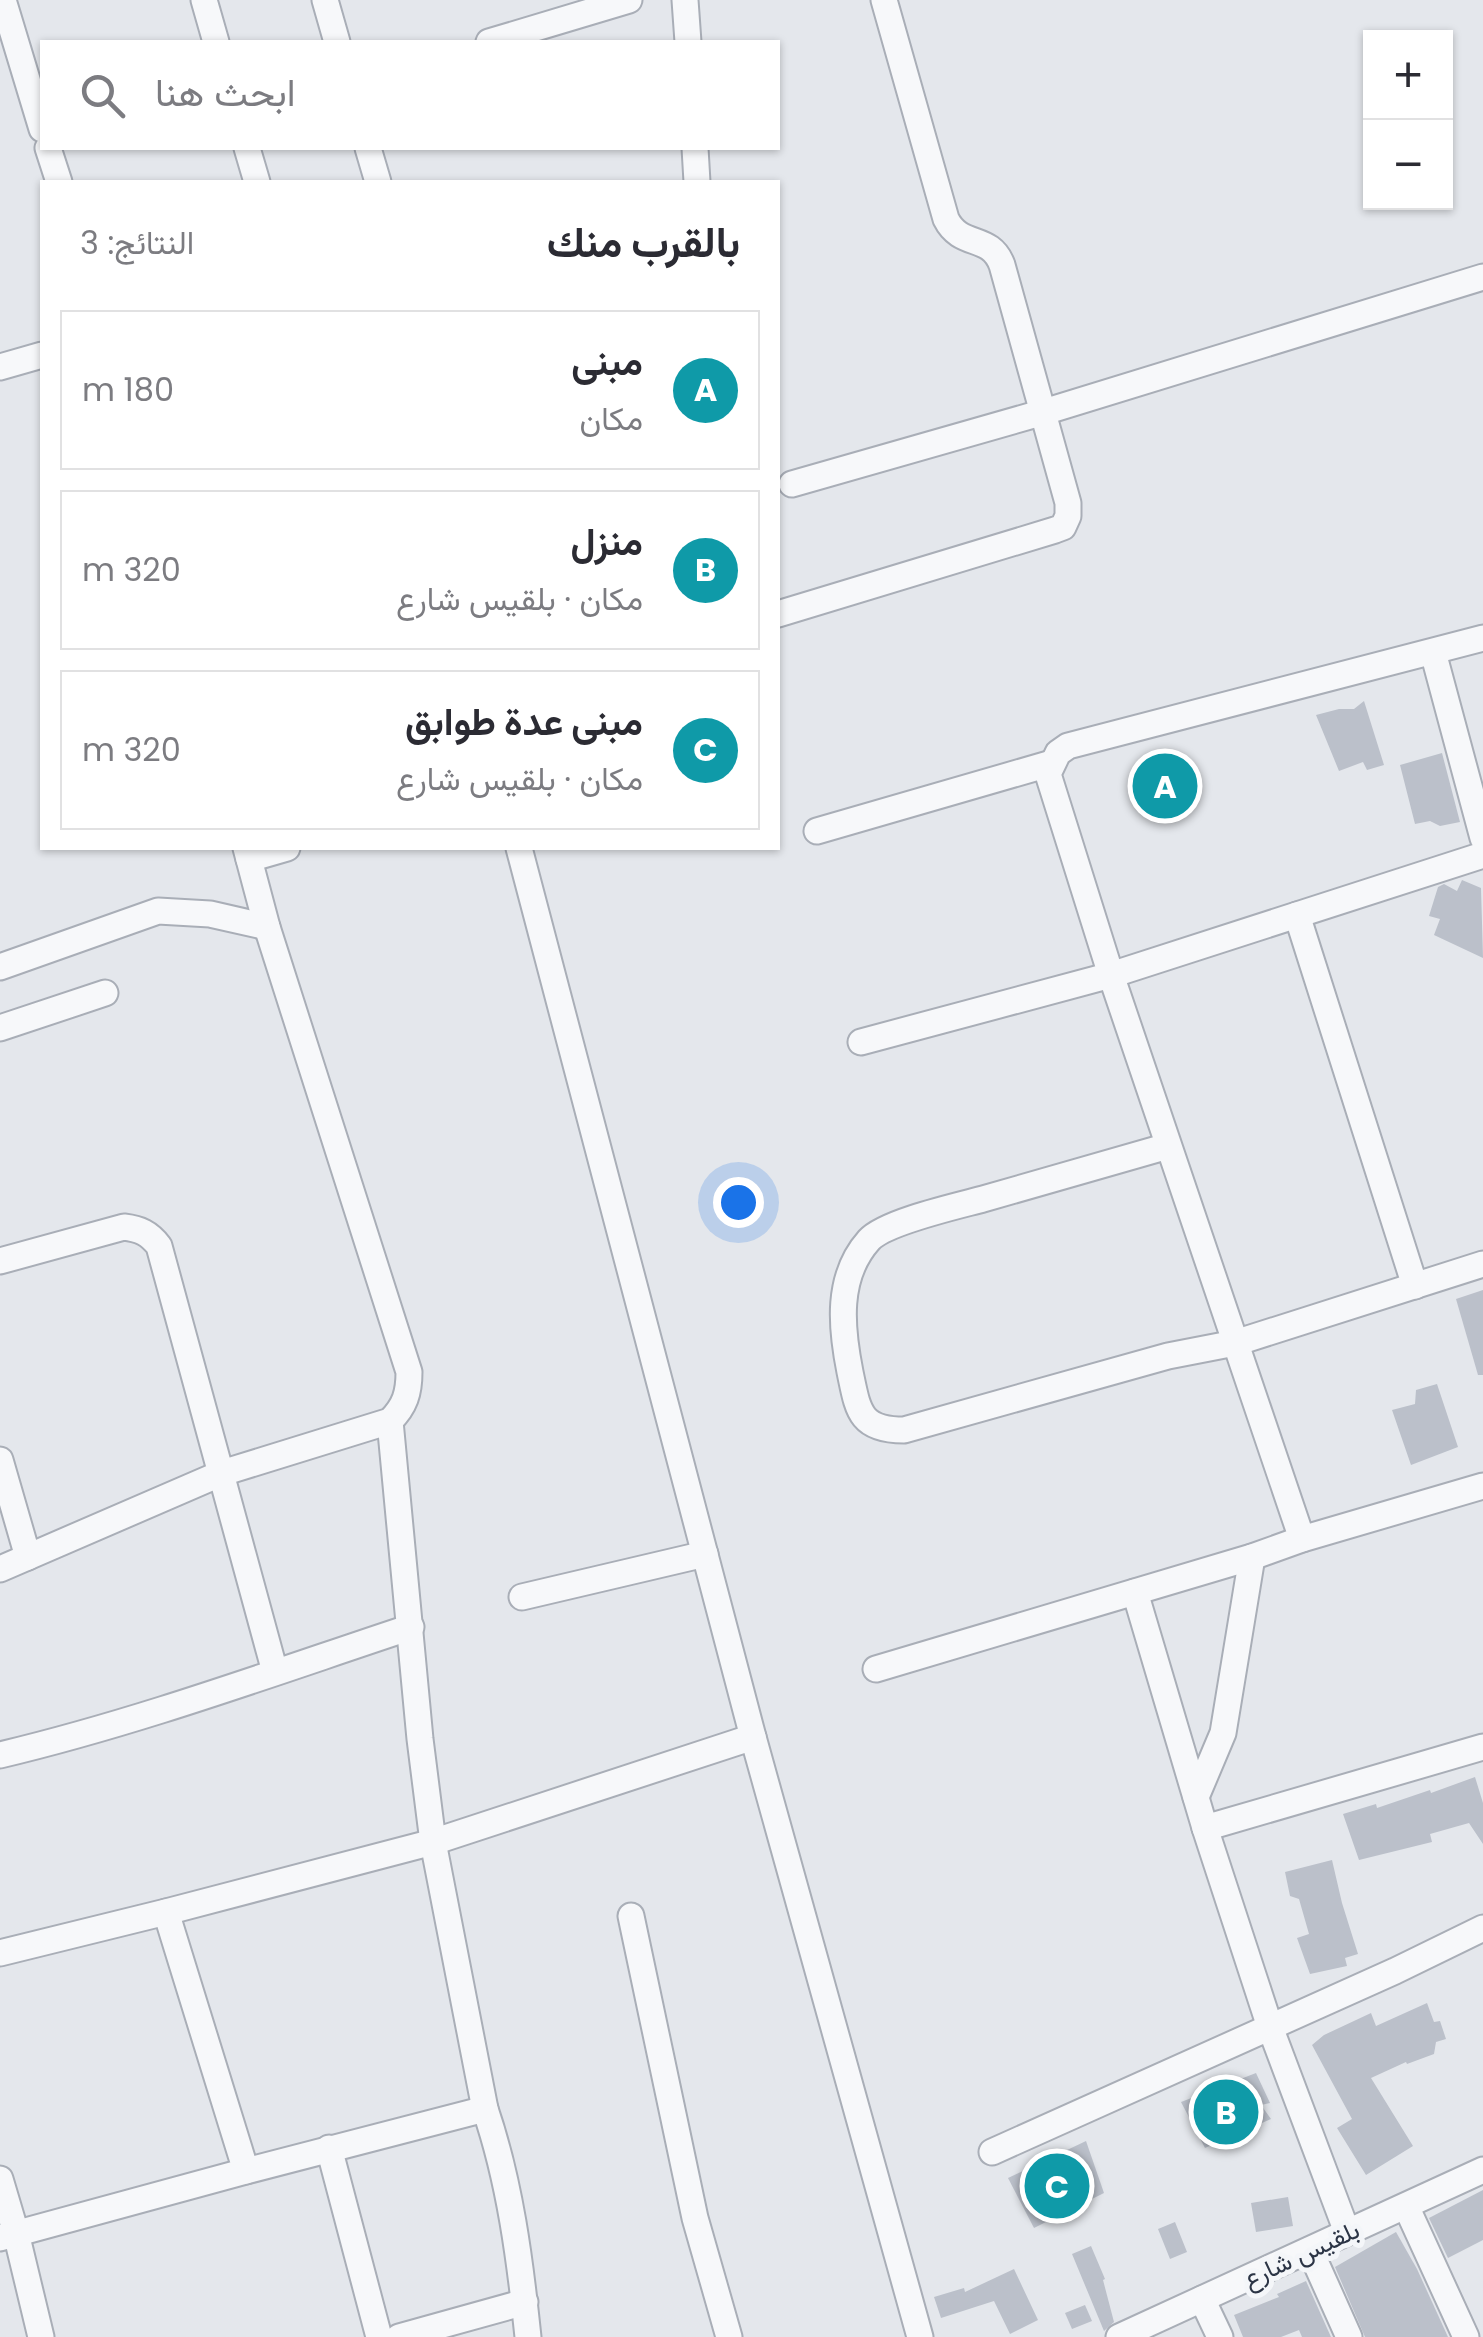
<!DOCTYPE html>
<html lang="ar">
<meta charset="utf-8">
<style>
:root{--surface:#fff;--page:#f2f2f3;--text:#2b2b33;--muted:#7c7c81;--line:#e1e1e2;--accent:#ea580c}
body{margin:0;font-family:Poppins,Vazirmatn,sans-serif;background:var(--page);color:var(--text);direction:rtl}
.controls{position:absolute;right:30px;top:30px;display:grid;overflow:hidden;border-radius:0px;box-shadow:0 2px 8px #0004}
.controls button{width:90px;height:90px;display:grid;place-items:center;padding:0;border:0;border-bottom:2px solid var(--line);background:var(--surface);color:var(--text);font:50px sans-serif}
.you{position:absolute;left:738px;top:1202px;width:35px;height:35px;margin:-25px;border:8px solid #fff;border-radius:50%;background:#1a73e8;box-shadow:0 0 0 15px #1a73e833}
.badge{display:grid;place-items:center;width:65px;height:65px;border-radius:50%;background:var(--accent);color:#fff;font-size:32px;font-weight:700}
.pin{position:absolute;translate:-50% -50%;border:5px solid #fff;box-shadow:0 2px 10px #0006}
.list{margin:0;padding:0;list-style:none}
h2{display:flex;justify-content:space-between;align-items:center;height:130px;margin:0;padding:0 40px;font-size:42px}
h2 small{font-size:32px;font-weight:400;color:var(--muted)}
.list li{display:grid;grid-template-columns:65px 1fr auto;gap:30px;align-items:center;box-sizing:border-box;height:160px;margin:0 20px 20px;padding:0 20px;border:2px solid var(--line);border-radius:0px}
.list b{display:block;font-size:38px;white-space:nowrap}
.list p{margin:0;font-size:32px;white-space:nowrap;color:var(--muted)}
.list em{font-size:32px;font-style:normal;color:var(--muted)}
.icon{flex:none;width:55px;height:55px;fill:none;stroke:currentColor;stroke-width:2;stroke-linecap:round;stroke-linejoin:round}
.map{position:relative;flex:none;width:1483px;height:2337px;overflow:hidden;direction:ltr}
.search{position:absolute;background:var(--surface);box-shadow:0 2px 8px #0004;left:40px;top:40px;width:740px;height:110px;display:flex;align-items:center;gap:25px;box-sizing:border-box;padding:0 35px;border-radius:0px;color:var(--muted);font-size:38px}
.panel{position:absolute;background:var(--surface);box-shadow:0 2px 8px #0004;left:40px;top:180px;width:740px;height:670px;border-radius:0px;direction:rtl}
.map>svg:first-child{display:block}
</style>
<div class="map">
<svg width="1483" height="2337" viewBox="0 0 1483 2337">
<rect width="100%" height="100%" fill="#e4e7ec"/>
<g fill="#bbc0ca">
<polygon points="1364,701 1384,765 1367,770 1363,762 1339,771 1316,715 1339,709 1354,709"/>
<polygon points="1178,751 1193,806 1152,818 1136,767"/>
<polygon points="1442,753 1460,822 1440,826 1430,821 1415,824 1400,765"/>
<polygon points="1462,880 1481,888 1483,958 1434,935 1440,919 1429,916 1438,887 1444,884 1457,891"/>
<polygon points="1483,1290 1483,1375 1478,1375 1456,1299"/>
<polygon points="1437,1384 1458,1447 1411,1465 1392,1410 1415,1404 1416,1390"/>
<polygon points="1475,1777 1483,1803 1483,1844 1469,1823 1430,1834 1432,1842 1359,1860 1343,1814 1376,1804 1377,1808 1430,1790 1431,1793"/>
<polygon points="1332,1860 1342,1903 1358,1954 1345,1958 1347,1966 1310,1974 1297,1938 1309,1934 1299,1899 1290,1896 1285,1872"/>
<polygon points="1427,2003 1434,2022 1440,2021 1446,2039 1436,2042 1434,2054 1407,2064 1406,2062 1371,2078 1413,2146 1366,2175 1337,2128 1352,2119 1312,2045 1324,2035 1371,2013 1376,2026"/>
<polygon points="1256,2073 1270,2103 1261,2105 1271,2119 1205,2148 1181,2102"/>
<polygon points="1086,2141 1104,2193 1034,2228 1008,2178"/>
<polygon points="1483,2190 1483,2240 1448,2258 1429,2218"/>
<polygon points="1288,2197 1293,2226 1256,2232 1251,2203"/>
<polygon points="1175,2222 1187,2252 1170,2259 1158,2229"/>
<polygon points="1396,2232 1417,2269 1448,2337 1365,2337 1335,2267"/>
<polygon points="1091,2246 1105,2279 1103,2280 1114,2322 1104,2331 1072,2254"/>
<polygon points="1014,2269 1038,2320 1010,2334 994,2301 941,2318 934,2297 964,2288 965,2292"/>
<polygon points="1306,2281 1331,2337 1302,2337 1299,2330 1281,2337 1243,2337 1234,2315 1279,2297 1277,2294"/>
<polygon points="1085,2305 1092,2321 1072,2329 1065,2313"/>
</g>
<g fill="none" stroke-linecap="round" stroke-linejoin="round">
<defs>
<g id="minor">
<polyline points="3,0 42,129"/>
<polyline points="204,0 216,42"/>
<polyline points="325,0 337,42"/>
<polyline points="685,0 688,42"/>
<polyline points="489,42 629,0"/>
<polyline points="48,148 59,182"/>
<polyline points="247,148 257,182"/>
<polyline points="368,148 378,182"/>
<polyline points="695,148 697,182"/>
<polyline points="0,367 42,355"/>
<polyline points="792,484 1044,412 1483,277"/>
<path d="M778,614L1055,530L1063,527L1068,516V503L1002,265C990,233 961,249 946,219L884,0"/>
<polyline points="1433,652 1483,838"/>
<polyline points="817,831 1052,763"/>
<polyline points="519,848 753,1737 920,2337"/>
<polyline points="249,859 287,848"/>
<polyline points="1297,915 1415,1286"/>
<polyline points="0,967 158,911 210,914 267,927"/>
<polyline points="0,1028 105,993"/>
<polyline points="861,1042 1111,975 1483,855"/>
<path d="M1168,1146C1107,1163 1045,1181 983,1199C957,1206 885,1222 869,1240C836,1277 841,1327 850,1372C858,1410 859,1430 904,1430L1168,1356L1235,1343L1483,1264"/>
<path d="M0,1261L124,1227C140,1229 149,1233 159,1246L275,1672"/>
<path d="M390,1421L420,1739L433,1842L485,2109C510,2182 520,2260 528,2337"/>
<polyline points="0,1460 28,1557"/>
<polyline points="1302,1539 1111,975 1048,774 1058,753 1068,746 1483,638"/>
<path d="M0,1569L222,1473L390,1421C405,1406 409,1393 409,1372L267,927L246,848"/>
<polyline points="1135,1592 1205,1828 1270,2027 1347,2232"/>
<polyline points="522,1597 705,1554"/>
<polyline points="876,1669 1252,1557 1302,1539 1483,1486"/>
<path d="M0,1755C139,1722 275,1672 411,1627"/>
<polyline points="1196,1797 1223,1733 1252,1557"/>
<polyline points="1205,1828 1483,1747"/>
<polyline points="631,1916 695,2218 729,2337"/>
<polyline points="0,1953 166,1912 433,1842 753,1737"/>
<polyline points="329,2148 379,2337"/>
<polyline points="992,2152 1395,1971 1483,1928"/>
<polyline points="246,2171 485,2109"/>
<polyline points="0,2179 16,2233 41,2337"/>
<polyline points="1406,2206 1466,2337"/>
<polyline points="0,2238 246,2171 166,1912"/>
<polyline points="1310,2250 1349,2337"/>
<polyline points="1202,2299 1220,2337"/>
<polyline points="399,2337 525,2302"/>
<polyline points="1119,2337 1483,2170"/>
</g>
</defs>
<use href="#minor" stroke="#a9aeb7" stroke-width="29"/>
<use href="#minor" stroke="#f7f8fa" stroke-width="25"/>
</g>
<g text-anchor="middle" stroke-width="10" stroke-linejoin="round" paint-order="stroke">
<g font-size="25" fill="#2b3445" stroke="#f4f6f9">
<text transform="translate(1301 2254) rotate(-25)" y="9">بلقيس شارع</text>
</g>
</g>
</svg>
<div class="controls">
<button>+</button>
<button>−</button>
</div>
<div class="you"></div>
<div class="pin badge" style="left:1165px;top:786px;background:#0f9aa8">A</div>
<div class="pin badge" style="left:1226px;top:2112px;background:#0f9aa8">B</div>
<div class="pin badge" style="left:1057px;top:2186px;background:#0f9aa8">C</div>
<div class="search"><svg class="icon" aria-label="search" viewBox="0 0 24 24"><circle cx="10" cy="10" r="6"/><path d="M15 15l6 6"/></svg>ابحث هنا</div>
<section class="panel">
<h2>بالقرب منك<small>النتائج: 3</small></h2>
<ul class="list">
<li><span class="badge" style="background:#0f9aa8">A</span><div><b>مبنى</b><p>مكان</p></div><em>180 m</em></li>
<li><span class="badge" style="background:#0f9aa8">B</span><div><b>منزل</b><p>مكان · بلقيس شارع</p></div><em>320 m</em></li>
<li><span class="badge" style="background:#0f9aa8">C</span><div><b>مبنى عدة طوابق</b><p>مكان · بلقيس شارع</p></div><em>320 m</em></li>
</ul>
</section>
</div>
